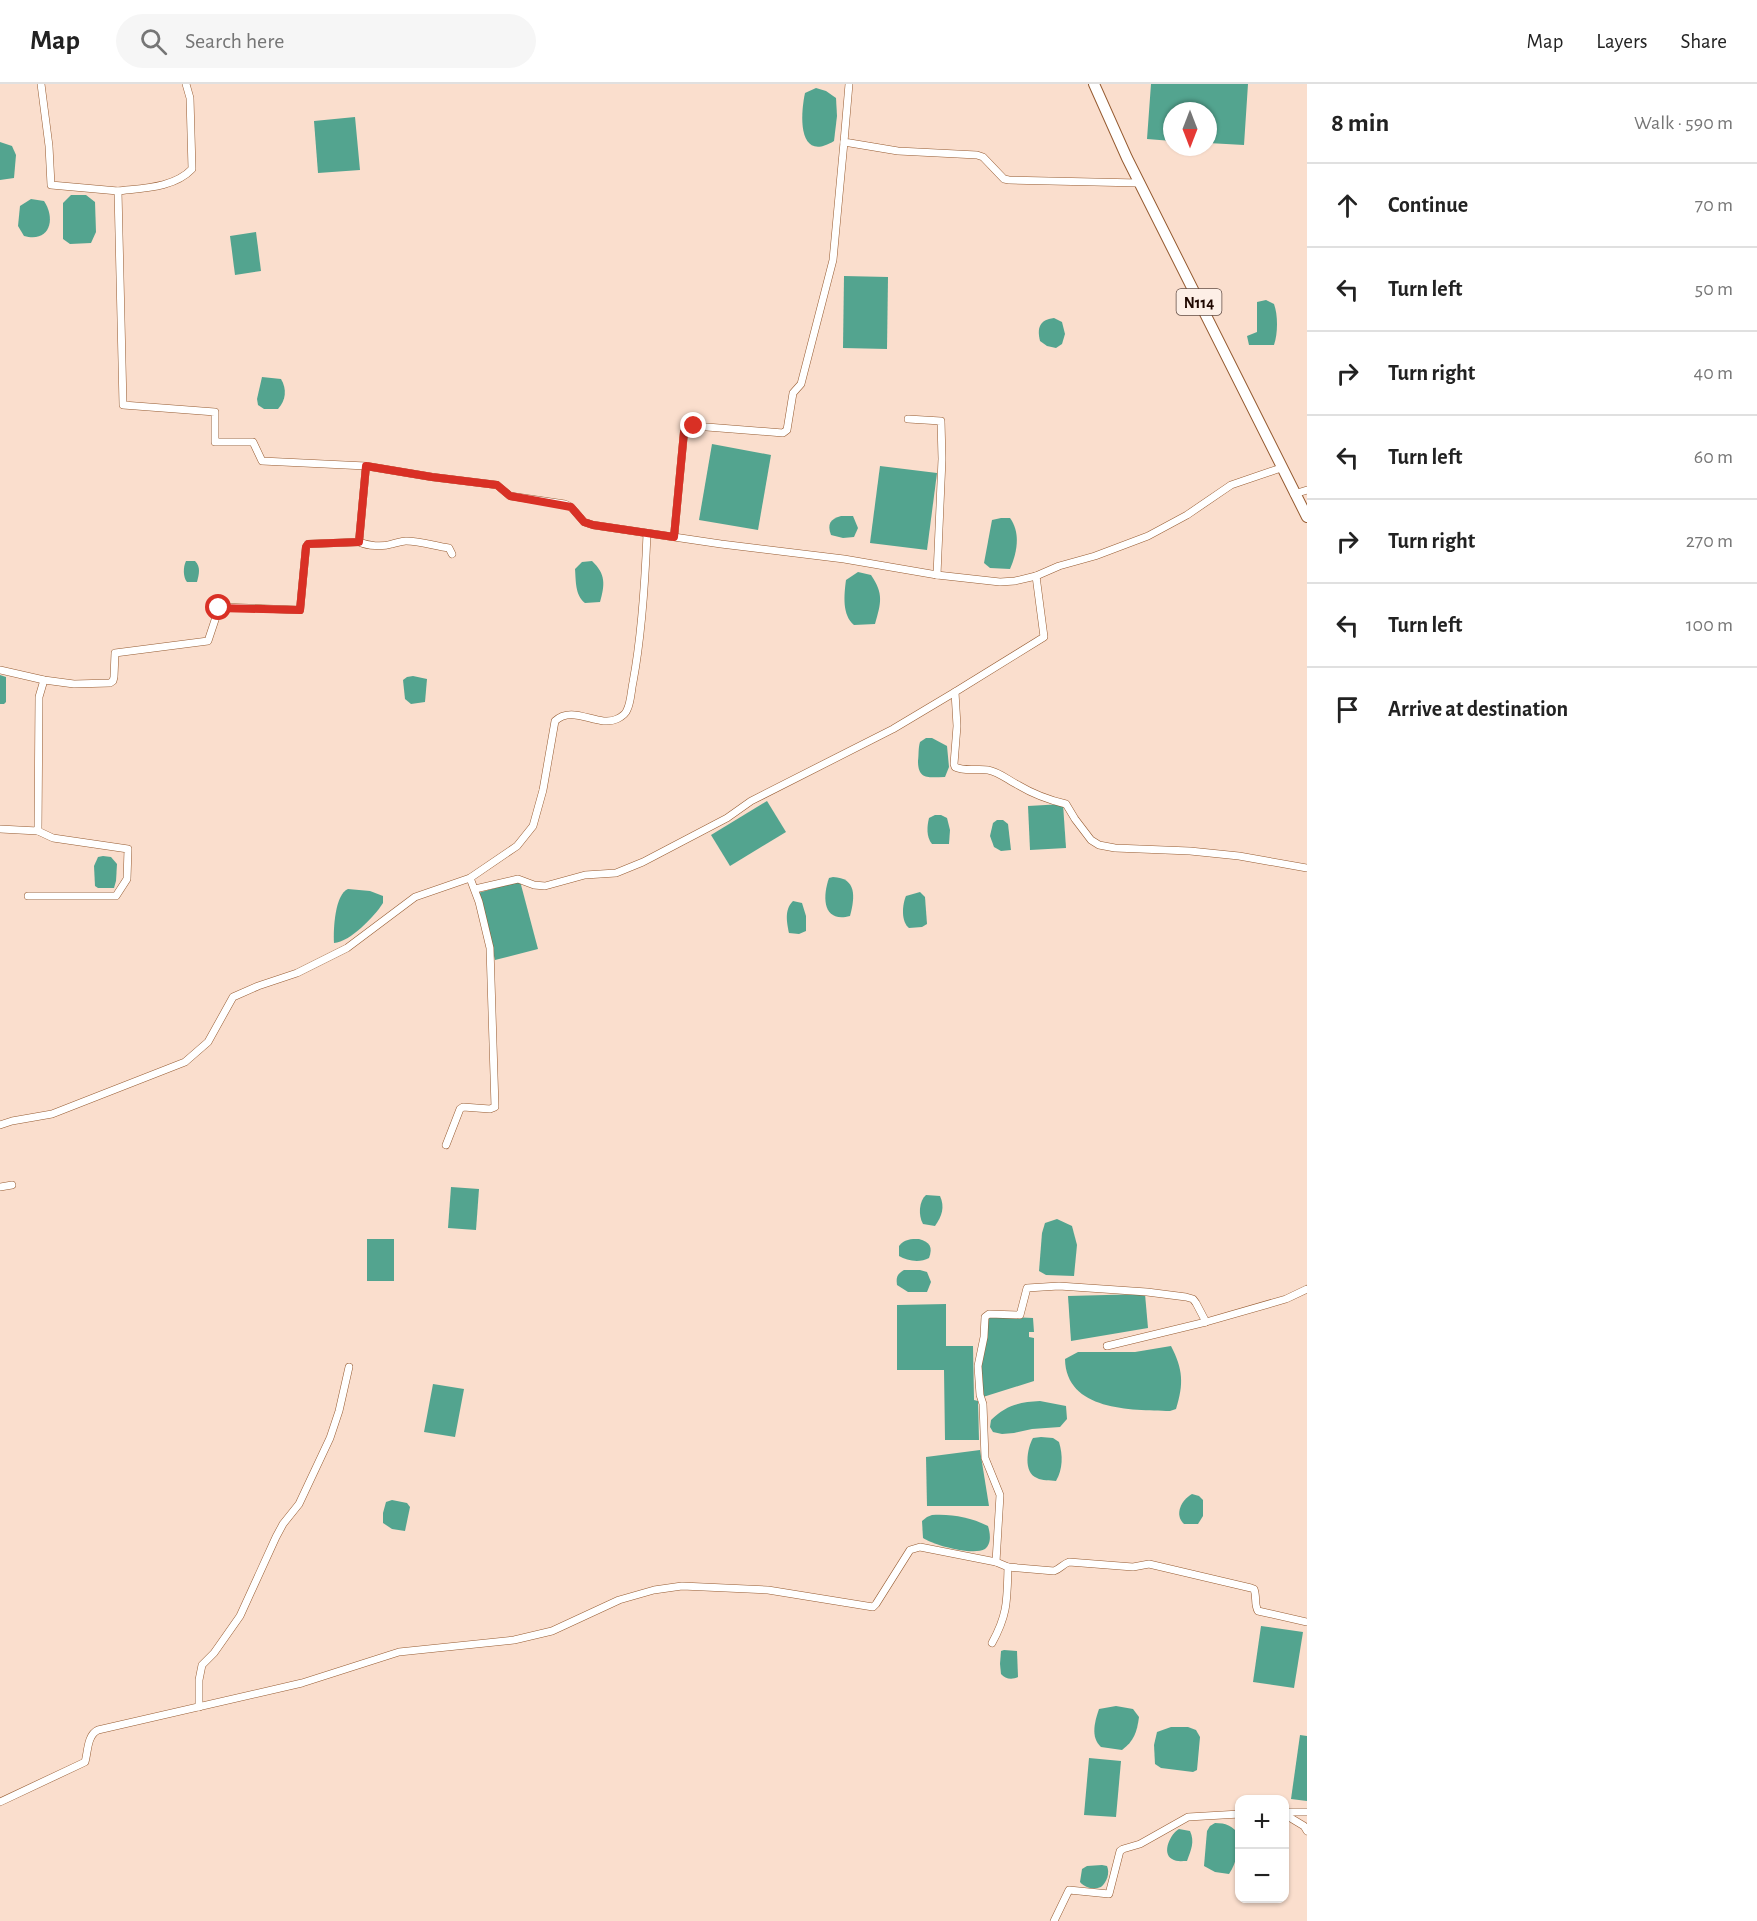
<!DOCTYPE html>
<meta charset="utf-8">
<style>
:root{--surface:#fff;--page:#f6f6f6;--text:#222;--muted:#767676;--line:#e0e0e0}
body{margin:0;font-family:"Alegreya Sans",sans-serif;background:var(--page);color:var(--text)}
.controls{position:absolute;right:18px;bottom:18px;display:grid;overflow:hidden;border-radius:12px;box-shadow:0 2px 4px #0004}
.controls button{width:54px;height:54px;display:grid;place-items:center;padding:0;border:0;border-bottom:2px solid var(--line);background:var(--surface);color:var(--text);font:30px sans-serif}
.compass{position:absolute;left:1163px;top:18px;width:54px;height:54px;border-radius:50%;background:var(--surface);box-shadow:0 2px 4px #0004;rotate:180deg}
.stop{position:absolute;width:18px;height:18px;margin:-14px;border:4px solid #d93025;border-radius:50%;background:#fff}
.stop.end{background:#d93025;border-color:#fff;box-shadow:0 2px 6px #0008}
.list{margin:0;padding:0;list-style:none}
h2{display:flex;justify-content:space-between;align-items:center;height:78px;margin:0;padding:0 24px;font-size:26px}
h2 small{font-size:20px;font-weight:400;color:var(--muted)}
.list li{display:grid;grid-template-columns:39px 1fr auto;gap:18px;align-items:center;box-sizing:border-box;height:84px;padding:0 24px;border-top:2px solid var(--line)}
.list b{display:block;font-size:22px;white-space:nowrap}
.list em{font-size:20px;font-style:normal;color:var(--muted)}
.icon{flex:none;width:33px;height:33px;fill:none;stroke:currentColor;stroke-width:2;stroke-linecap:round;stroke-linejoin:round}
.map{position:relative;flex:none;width:1307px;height:1837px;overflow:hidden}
header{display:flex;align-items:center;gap:36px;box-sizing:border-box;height:84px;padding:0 30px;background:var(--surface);border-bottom:2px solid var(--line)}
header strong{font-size:28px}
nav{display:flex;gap:33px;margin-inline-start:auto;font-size:21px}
.search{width:420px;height:54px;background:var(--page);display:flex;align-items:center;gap:15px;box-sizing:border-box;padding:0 21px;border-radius:33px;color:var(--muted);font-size:22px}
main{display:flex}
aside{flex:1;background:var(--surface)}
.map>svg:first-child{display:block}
</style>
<header>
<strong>Map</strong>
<div class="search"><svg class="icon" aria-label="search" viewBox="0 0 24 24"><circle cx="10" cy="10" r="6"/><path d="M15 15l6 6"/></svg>Search here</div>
<nav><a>Map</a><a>Layers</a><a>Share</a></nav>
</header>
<main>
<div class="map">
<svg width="1307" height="1837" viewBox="0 0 1307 1837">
<rect width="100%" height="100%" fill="#fadecd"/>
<g fill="#53a48f">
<polygon points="1151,0 1248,0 1244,61 1208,59 1208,27 1172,27 1172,57 1147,55"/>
<path d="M816,4L826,7L836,14L837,32L834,57C798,79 800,32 805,9Z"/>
<polygon points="355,33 360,86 318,89 314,37"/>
<polygon points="0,58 12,62 16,71 14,94 0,96"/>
<polygon points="71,111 86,111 95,118 96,148 91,159 70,160 63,155 63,119"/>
<path d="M31,115L44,117C56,135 50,159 24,152L18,142L20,122Z"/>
<polygon points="256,148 261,187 235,191 230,152"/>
<polygon points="844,192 888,193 887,265 843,264"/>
<path d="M1266,216L1274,220C1278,231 1278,249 1274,261H1249L1247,252L1257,248V218Z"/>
<path d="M1054,234L1062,238L1065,250L1062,260L1056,264L1047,262L1040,257C1037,244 1039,236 1054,234Z"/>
<path d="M262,293L281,295C287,305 286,316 278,325H264L258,321L257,315Z"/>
<polygon points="712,360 771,371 758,446 699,436"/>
<polygon points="880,382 937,389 927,466 870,459"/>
<path d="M841,432H853L858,444L854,453L843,454L831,451C827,440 830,435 841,432Z"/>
<path d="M1001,434H1010C1021,449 1017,469 1010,485L990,484L984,479L992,436Z"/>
<path d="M186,477H195C201,483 199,490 197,498H187C183,493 183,483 186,477Z"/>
<path d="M592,477C606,490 605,501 600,518L585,519C575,511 576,497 575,485L582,478Z"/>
<path d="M858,488L871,491C884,510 881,519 875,540L854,541C842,531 844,511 846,496Z"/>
<polygon points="0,591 6,593 6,618 4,620 0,620"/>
<polygon points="413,592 427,595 425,618 411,620 405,615 403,596 407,593"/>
<path d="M926,654H932L947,662L949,683L945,693C930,693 918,697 918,677C919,670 918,665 920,658Z"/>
<polygon points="767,717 786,748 730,782 711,751"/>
<polygon points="1063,720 1066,764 1030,766 1028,722"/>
<path d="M935,731H941L947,734L950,746L949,760H932C926,753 927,742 929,734Z"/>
<polygon points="997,736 1003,736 1008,740 1011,766 1001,767 994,763 990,752 993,739"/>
<polygon points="103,772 111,773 117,780 116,797 114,804 98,804 95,802 94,782 98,773"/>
<path d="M833,793C857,794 855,813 850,832C823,839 822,814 829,794Z"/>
<polygon points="520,797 538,865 495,876 478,809"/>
<path d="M348,805L370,807L383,812V819C375,832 350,858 334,859C333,846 335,810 348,805Z"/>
<path d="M920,808L925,813L927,840L922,843L909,844C901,838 902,821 906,812Z"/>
<path d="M793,817L802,819L806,832V847L799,850L789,849C787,838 784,826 793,817Z"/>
<polygon points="451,1103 479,1105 476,1146 448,1144"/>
<path d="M926,1111L940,1112C945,1123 942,1132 935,1142L923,1140C918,1131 919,1117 926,1111Z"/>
<polygon points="1057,1135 1072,1142 1077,1161 1074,1192 1046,1191 1039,1187 1042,1149 1045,1139"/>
<rect x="367" y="1155" width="27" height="42"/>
<path d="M919,1155C930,1158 933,1163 929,1174C920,1179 907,1177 899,1172V1162C904,1155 911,1155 919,1155Z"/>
<path d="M904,1186H920L927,1188L931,1198L927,1208H908L897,1201C896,1193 897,1190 904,1186Z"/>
<polygon points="1145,1210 1148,1244 1071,1257 1068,1212"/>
<polygon points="946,1220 946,1262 973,1262 974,1316 978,1317 979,1356 945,1356 944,1286 897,1286 897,1221"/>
<polygon points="989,1232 1033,1234 1034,1248 1029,1248 1029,1253 1034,1254 1034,1297 983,1313 980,1284"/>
<path d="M1171,1262C1183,1285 1184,1300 1176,1325L1170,1327C1131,1326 1066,1327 1065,1275L1078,1268H1135Z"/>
<polygon points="433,1300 464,1305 455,1353 424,1348"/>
<path d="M1040,1317L1066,1322L1067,1335L1060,1343L1032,1345L1014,1349L1002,1350L993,1348L990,1343L991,1336C1006,1321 1020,1318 1040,1317Z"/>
<path d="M1041,1353L1053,1354L1059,1358C1063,1371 1063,1385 1056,1397C1050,1396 1042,1397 1037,1394C1023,1389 1027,1364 1033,1354Z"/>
<polygon points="980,1366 989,1422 927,1422 926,1373"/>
<path d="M1192,1410L1199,1412L1203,1416V1432L1198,1440H1184C1174,1431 1181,1416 1192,1410Z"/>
<polygon points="392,1416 407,1419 410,1423 405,1447 392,1445 383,1439 383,1429 386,1418"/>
<path d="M932,1431C953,1430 969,1433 988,1442C990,1449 992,1459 985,1465C973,1472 933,1461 923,1454L922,1437L927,1433Z"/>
<polygon points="1261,1542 1303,1548 1294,1604 1253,1598"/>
<path d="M1004,1566L1017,1567L1018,1593C1012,1596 1005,1595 1001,1590L1000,1580L1001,1567Z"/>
<path d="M1116,1622L1133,1625L1139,1633C1137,1648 1134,1657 1122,1666L1101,1663C1090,1653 1095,1637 1099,1625Z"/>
<polygon points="1171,1643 1188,1643 1196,1646 1200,1653 1197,1686 1193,1688 1161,1684 1155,1680 1154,1661 1157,1648"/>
<polygon points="1300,1651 1307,1652 1307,1717 1291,1715"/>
<polygon points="1089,1674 1121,1677 1116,1733 1084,1731"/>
<path d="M1215,1739C1226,1739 1232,1742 1239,1750C1239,1764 1237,1778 1229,1790L1215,1788L1204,1782L1207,1747L1210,1742Z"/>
<path d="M1179,1745L1190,1747C1195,1758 1191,1766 1187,1777C1182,1777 1176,1778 1172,1775C1161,1769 1171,1749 1179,1745Z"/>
<path d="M1102,1781L1107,1782C1110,1789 1107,1798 1101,1803C1094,1806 1085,1804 1080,1798L1082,1785L1087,1782Z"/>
</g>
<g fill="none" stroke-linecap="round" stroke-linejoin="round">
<defs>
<g id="minor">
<polyline points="41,0 49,62 51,101 118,107 123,321 215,328 215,358 253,358 262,377 366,382 432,393 497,401 510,412 565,420 571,423 584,438 593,441 721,460 844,475 937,491 1000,498 1015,497 1036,492 1059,482 1095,472 1148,452 1187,431 1231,401 1281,384"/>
<polyline points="849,0 844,58 898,67 977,71 983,73 1004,95 1009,96 1139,99"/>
<path d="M118,107C143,104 174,104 192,85L190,14L186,0"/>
<polyline points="908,335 941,337 942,375 937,491"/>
<polyline points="1294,410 1307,406"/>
<polyline points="674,453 684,348 688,344 694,342 783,349 787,346 793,309 801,300 833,176 844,58"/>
<path d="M359,458C368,462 382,463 392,460C397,459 401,457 406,457C420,457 435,462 449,464L452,470"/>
<path d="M1036,492L1044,553L955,608L957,642L954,680L955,683C966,688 977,684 988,686C999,688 1008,696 1018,701C1033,710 1049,716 1066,720L1075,735L1091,756L1099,761L1115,764L1190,767L1239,772L1307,784"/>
<polyline points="0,586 44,596 74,600 110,599 113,597 114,593 115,569 208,557 219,524 222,523 300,526 306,463 308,460 359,458 366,382"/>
<polyline points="0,745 38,747 39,613 44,596"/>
<polyline points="475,805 518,795 534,801 545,802 585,791 616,789 643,778 727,734 751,717 893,645 955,608"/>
<polyline points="28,812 116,812 127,795 128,765 53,754 38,747"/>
<path d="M0,1041L12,1037L52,1030L185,978L208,958L233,913L258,902L297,889L347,864L415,813L470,794L517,762L533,742L543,706L555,637C573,620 598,644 617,635C621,633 626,629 627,626C631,618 631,607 633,598C642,550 645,500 647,450"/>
<polyline points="446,1061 460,1025 463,1023 490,1025 495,1023 490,864 479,818 470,794"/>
<polyline points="0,1103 12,1101"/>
<polyline points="1107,1262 1206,1238 1286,1215 1307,1205"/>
<path d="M1008,1483L1054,1487C1060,1485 1063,1480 1069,1478L1133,1483L1149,1480L1251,1504L1254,1505C1257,1513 1254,1520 1258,1527L1307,1538"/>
<path d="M992,1559C1008,1530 1007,1516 1008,1483L996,1478L1000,1411L985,1374L983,1320L980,1311L978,1282L984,1253L985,1233L989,1230L1020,1231L1027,1204L1059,1202L1147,1208L1186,1213L1193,1215L1196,1219L1206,1238"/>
<polyline points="199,1623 199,1596 202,1581 214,1569 240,1532 276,1453 283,1440 299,1420 330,1354 339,1327 349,1283"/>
<path d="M0,1718L85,1678C88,1668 87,1651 98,1646L302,1599L399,1568L514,1556L552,1547L619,1516L654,1506L682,1502L768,1506L873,1523L876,1520L910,1466L920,1463L996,1478"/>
<polyline points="1284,1728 1307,1728"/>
<polyline points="1284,1730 1304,1742 1307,1747"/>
<polyline points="1054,1837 1069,1806 1109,1810 1120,1767 1123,1765 1140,1760 1188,1733 1240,1730"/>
</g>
<polyline id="trunk" points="1094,0 1127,74 1307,433"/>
</defs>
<use href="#minor" stroke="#965b31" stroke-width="8"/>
<use href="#trunk" stroke="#965b31" stroke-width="12"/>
<use href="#minor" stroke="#fff" stroke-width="7"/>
<use href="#trunk" stroke="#fff" stroke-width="10"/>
</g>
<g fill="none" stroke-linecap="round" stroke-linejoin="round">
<polyline stroke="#d93025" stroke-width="8" points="219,524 300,526 306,463 308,460 359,458 366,382 432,393 497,401 510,412 571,423 584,438 593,441 674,453 684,348 688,344 694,342"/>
</g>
<g text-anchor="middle" stroke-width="4.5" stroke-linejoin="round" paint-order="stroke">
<rect fill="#fdefe6" stroke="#624d45" stroke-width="1.5" x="1176.5" y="205" width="45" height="26" rx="4.5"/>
<g font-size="16" font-weight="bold" fill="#1f0800">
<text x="1199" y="224">N114</text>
</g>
</g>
</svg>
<div class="controls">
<button>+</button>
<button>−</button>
</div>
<svg class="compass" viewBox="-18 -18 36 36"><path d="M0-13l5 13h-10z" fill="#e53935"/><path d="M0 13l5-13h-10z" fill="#767676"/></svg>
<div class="stop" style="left:219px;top:524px"></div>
<div class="stop end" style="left:694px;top:342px"></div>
</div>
<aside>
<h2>8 min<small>Walk · 590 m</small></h2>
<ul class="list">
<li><svg class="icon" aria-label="ahead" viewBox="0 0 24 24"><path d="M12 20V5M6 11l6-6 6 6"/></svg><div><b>Continue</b></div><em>70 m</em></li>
<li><svg class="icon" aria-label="left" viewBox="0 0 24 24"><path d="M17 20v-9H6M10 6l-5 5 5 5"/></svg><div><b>Turn left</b></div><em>50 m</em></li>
<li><svg class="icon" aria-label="right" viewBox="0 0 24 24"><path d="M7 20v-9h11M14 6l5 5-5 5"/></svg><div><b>Turn right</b></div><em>40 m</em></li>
<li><svg class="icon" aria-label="left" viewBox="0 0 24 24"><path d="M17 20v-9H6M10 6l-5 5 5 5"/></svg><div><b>Turn left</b></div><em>60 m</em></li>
<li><svg class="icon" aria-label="right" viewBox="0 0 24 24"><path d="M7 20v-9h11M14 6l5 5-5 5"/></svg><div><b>Turn right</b></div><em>270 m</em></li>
<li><svg class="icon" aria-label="left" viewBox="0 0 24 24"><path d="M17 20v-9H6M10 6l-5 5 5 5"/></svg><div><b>Turn left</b></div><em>100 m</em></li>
<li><svg class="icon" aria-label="arrive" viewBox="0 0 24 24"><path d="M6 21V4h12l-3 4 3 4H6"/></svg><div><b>Arrive at destination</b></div></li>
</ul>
</aside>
</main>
